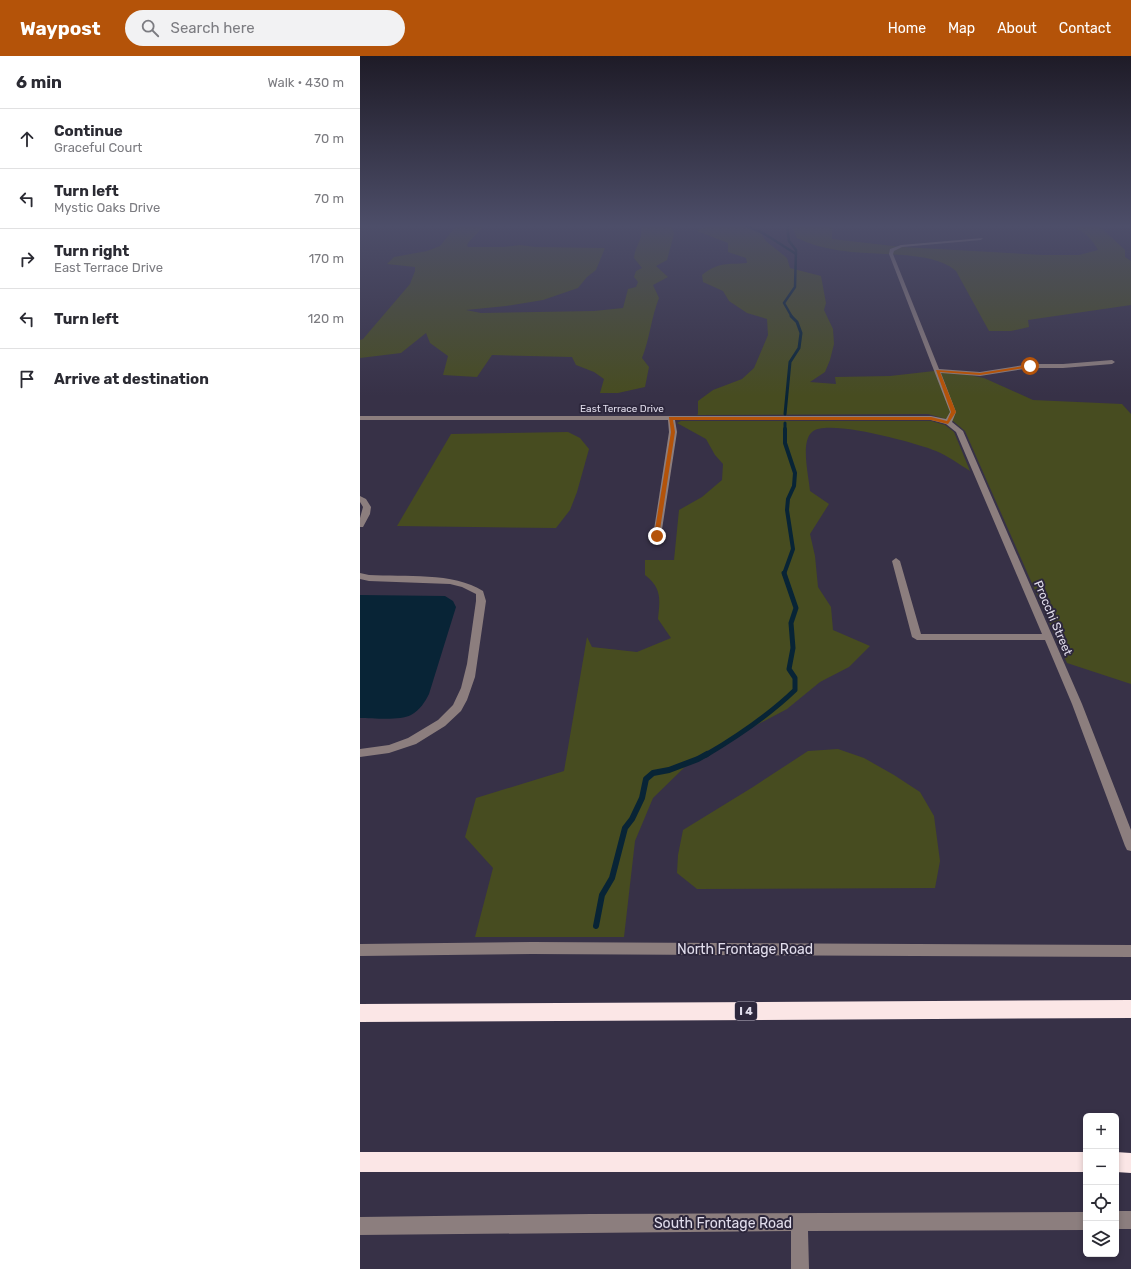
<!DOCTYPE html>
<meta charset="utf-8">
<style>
:root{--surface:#fff;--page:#f2f2f3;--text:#2b2b33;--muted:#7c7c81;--line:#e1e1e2;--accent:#b45309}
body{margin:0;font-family:Rubik,sans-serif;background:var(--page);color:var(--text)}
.controls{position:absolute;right:12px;bottom:12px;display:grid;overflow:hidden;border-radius:6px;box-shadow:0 2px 6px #0003}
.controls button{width:36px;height:36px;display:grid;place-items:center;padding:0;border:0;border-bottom:1px solid var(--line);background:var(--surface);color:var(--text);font:20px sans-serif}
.stop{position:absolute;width:12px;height:12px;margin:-9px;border:3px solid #b45309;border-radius:50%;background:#fff}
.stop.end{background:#b45309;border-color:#fff;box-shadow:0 1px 4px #0008}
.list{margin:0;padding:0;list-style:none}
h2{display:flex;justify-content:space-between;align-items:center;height:52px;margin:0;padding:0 16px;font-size:17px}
h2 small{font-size:13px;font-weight:400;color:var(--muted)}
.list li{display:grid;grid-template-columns:26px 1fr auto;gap:12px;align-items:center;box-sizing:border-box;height:60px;padding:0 16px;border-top:1px solid var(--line)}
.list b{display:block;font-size:15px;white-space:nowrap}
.list p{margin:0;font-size:13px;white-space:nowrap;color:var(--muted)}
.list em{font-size:13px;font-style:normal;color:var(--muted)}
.icon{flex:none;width:22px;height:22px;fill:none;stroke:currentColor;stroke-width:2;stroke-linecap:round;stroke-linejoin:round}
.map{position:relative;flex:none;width:771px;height:1213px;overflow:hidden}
header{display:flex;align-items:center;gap:24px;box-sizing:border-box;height:56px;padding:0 20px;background:var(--accent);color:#fff}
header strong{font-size:19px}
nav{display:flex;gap:22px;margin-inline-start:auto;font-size:14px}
.search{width:280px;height:36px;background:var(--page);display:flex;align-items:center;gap:10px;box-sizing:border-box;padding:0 14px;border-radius:22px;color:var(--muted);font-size:15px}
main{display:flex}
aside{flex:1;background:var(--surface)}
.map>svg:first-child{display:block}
</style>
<header>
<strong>Waypost</strong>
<div class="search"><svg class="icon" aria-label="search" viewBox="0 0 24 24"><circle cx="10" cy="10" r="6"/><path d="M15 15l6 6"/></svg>Search here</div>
<nav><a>Home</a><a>Map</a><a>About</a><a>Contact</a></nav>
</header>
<main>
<aside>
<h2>6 min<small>Walk · 430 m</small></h2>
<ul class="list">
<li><svg class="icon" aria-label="ahead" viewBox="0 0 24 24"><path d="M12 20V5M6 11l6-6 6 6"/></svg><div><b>Continue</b><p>Graceful Court</p></div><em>70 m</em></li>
<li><svg class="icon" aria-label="left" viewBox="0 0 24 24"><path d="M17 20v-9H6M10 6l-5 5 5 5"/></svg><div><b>Turn left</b><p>Mystic Oaks Drive</p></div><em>70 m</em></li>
<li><svg class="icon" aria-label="right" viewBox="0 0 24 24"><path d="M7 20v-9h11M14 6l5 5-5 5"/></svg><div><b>Turn right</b><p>East Terrace Drive</p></div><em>170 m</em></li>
<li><svg class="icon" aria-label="left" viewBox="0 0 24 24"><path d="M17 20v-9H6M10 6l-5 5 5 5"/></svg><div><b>Turn left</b></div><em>120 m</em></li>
<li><svg class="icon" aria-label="arrive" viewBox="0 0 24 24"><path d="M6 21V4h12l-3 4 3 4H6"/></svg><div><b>Arrive at destination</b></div></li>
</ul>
</aside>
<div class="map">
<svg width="771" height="1213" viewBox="0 0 771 1213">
<rect width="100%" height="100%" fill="#373147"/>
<g fill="#474c20">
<path d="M96,170H124C118,177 111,182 107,189L108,191H143L160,189L175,191L245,192L236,214L227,221L218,232L183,244L146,250L106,254L121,257L234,255L263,252L268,233L276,231L278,226L274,221L276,215L282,212L274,202C275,189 283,186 281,170H312L314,178L307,204L296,210L308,221L293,229L299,242C291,262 290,282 282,302L289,311L285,331L258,337H240L244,323L234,316L216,309L212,301L132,299L117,321L83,319L88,300L70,287L66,277L41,297L0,302V284L3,283L50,228L55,215V211L27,208L34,201L67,195L80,190Z"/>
<path d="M345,170H396L406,185L427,202L430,212L461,220L466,247L464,254L473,273L474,288L470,304L465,316L450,326L476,328L475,321L530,320L583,314L624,322L673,344L762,348L771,358V628L707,607L605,375L593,365L568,358L337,359L338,358V345L353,334L382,323L394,312L408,279L407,263L387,257L369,245L363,235L343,226L342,219C360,205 367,209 387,207L386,202L368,196V187L337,175Z"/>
<path d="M432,170H472V183L542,191L683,199H719L738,194C733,184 721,172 710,170H739L765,194V201L771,205V249L668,264L669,271L651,275H629L596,215C573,194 515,200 484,195C467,193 452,189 437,182Z"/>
<path d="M321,365H571L585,369L594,376L610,415C599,408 588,400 576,395C556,387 467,362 452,376C440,386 449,421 450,435L469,448L450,478L455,500L458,531L471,551L473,574L510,590L489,611L460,626L427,653L334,702L293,742L275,785L264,881H115L133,812L105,781L116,742L204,715L227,581L232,591L277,596L311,582L298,563C300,543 302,532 285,519V504H314L319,454L342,441L362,424L363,408L355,399L346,383L317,367Z"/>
<polygon points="208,376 220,382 229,393 217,436 210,454 196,472 37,470 91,378"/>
<polygon points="478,693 504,702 534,719 560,736 574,760 580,805 575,832 337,833 317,817 318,799 323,774 393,731 448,695"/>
</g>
<path fill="#082436" d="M0,539L85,540L93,545L96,551L69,638C65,646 60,654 51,659C40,665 13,662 0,662Z"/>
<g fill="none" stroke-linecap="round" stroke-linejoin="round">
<g stroke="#082436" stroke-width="2.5">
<polyline points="387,170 403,177 436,198"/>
<polyline points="427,170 429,185 436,194 435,231 424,247 432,261"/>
</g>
<g stroke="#082436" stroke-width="3">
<polyline points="425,358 430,306 439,292 441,277 437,266 431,260"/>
<polyline points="425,367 425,374"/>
</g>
<polyline stroke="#082436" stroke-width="4" points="424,518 433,493 427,454 428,443 434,430 435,417 425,387 425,373"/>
<path stroke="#082436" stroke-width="5" d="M346,699C378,680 408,660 435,634V622L429,613L433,592L431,567L436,552L424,517"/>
<polyline stroke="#082436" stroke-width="6" points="236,870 242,839 252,822 265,772 272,763 282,742 286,723 293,717 309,714 338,703 347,698"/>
<g fill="#8c7e7e" fill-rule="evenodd">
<polygon points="623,182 621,184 542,191 534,195 533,198 579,313 620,316 670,308 703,308 752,304 755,306 752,308 703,312 670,312 620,320 581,317 596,356 592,366 603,375 722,648 771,774 771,795 767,794 765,790 712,648 685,584 557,584 552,581 532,505 536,502 540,505 561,578 682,578 596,376 586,368 571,364 315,364 317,376 301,480 297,483 293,480 309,376 308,364 0,364 0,360 571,360 586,363 590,356 529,198 530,193 541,189"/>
<polygon points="0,440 6,443 11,451 10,458 3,471 0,471 0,462 3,451 0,446"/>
<path d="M0,517L9,519C44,521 94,516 123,535L126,545L115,621L107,644L101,655L85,670L56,688L29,697L0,701V693L29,689L48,682L78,664L93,649L101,632L107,608L116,545V538L102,531L90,528L9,525L0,523Z"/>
<polygon points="172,886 771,889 771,901 172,898 0,900 0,888"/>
<rect x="756" y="1155" width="15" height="18"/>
<polygon points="726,1156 726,1174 448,1175 449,1213 431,1213 431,1175 0,1179 0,1161 231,1158"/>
</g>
<g fill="#fbe6e6" fill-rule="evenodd">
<polygon points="771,944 771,962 0,966 0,948"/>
<rect x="0" y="1096" width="726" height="20"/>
<polygon points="756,1096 771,1097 771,1117 756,1116"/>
</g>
</g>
<linearGradient id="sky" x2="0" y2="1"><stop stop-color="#1e1b27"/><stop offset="0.5" stop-color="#4d4e69"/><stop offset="1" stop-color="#4d4e69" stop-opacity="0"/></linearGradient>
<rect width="771" height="340" fill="url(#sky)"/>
<polygon fill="#b45309" points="670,309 671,311 620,319 580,316 596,356 588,368 571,364 313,364 315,376 299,480 297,481 294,480 311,376 309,361 571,361 587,365 591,356 576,314 620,317"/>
<g text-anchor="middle" stroke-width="4" stroke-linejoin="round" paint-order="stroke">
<g font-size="10" fill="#e1ddec" stroke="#2d273c">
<text x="262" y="356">East Terrace Drive</text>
</g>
<rect fill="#2d273c" stroke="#aba6b7" stroke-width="1" x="375" y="946" width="22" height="18" rx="3"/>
<g font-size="11" font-weight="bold" fill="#e1ddec">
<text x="386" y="959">I 4</text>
</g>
<g font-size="12" fill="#e1ddec" stroke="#2d273c">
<text transform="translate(693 562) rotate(67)" y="4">Procchi Street</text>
</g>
<g font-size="14" fill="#e1ddec" stroke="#2d273c">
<text x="385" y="898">North Frontage Road</text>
<text x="363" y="1172">South Frontage Road</text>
</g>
</g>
</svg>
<div class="controls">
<button>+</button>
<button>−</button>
<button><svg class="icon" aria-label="locate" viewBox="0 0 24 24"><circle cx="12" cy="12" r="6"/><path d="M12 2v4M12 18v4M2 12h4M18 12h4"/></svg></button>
<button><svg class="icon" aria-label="layers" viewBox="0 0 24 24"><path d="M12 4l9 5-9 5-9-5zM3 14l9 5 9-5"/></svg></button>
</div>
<div class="stop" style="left:670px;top:310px"></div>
<div class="stop end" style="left:297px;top:480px"></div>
</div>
</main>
